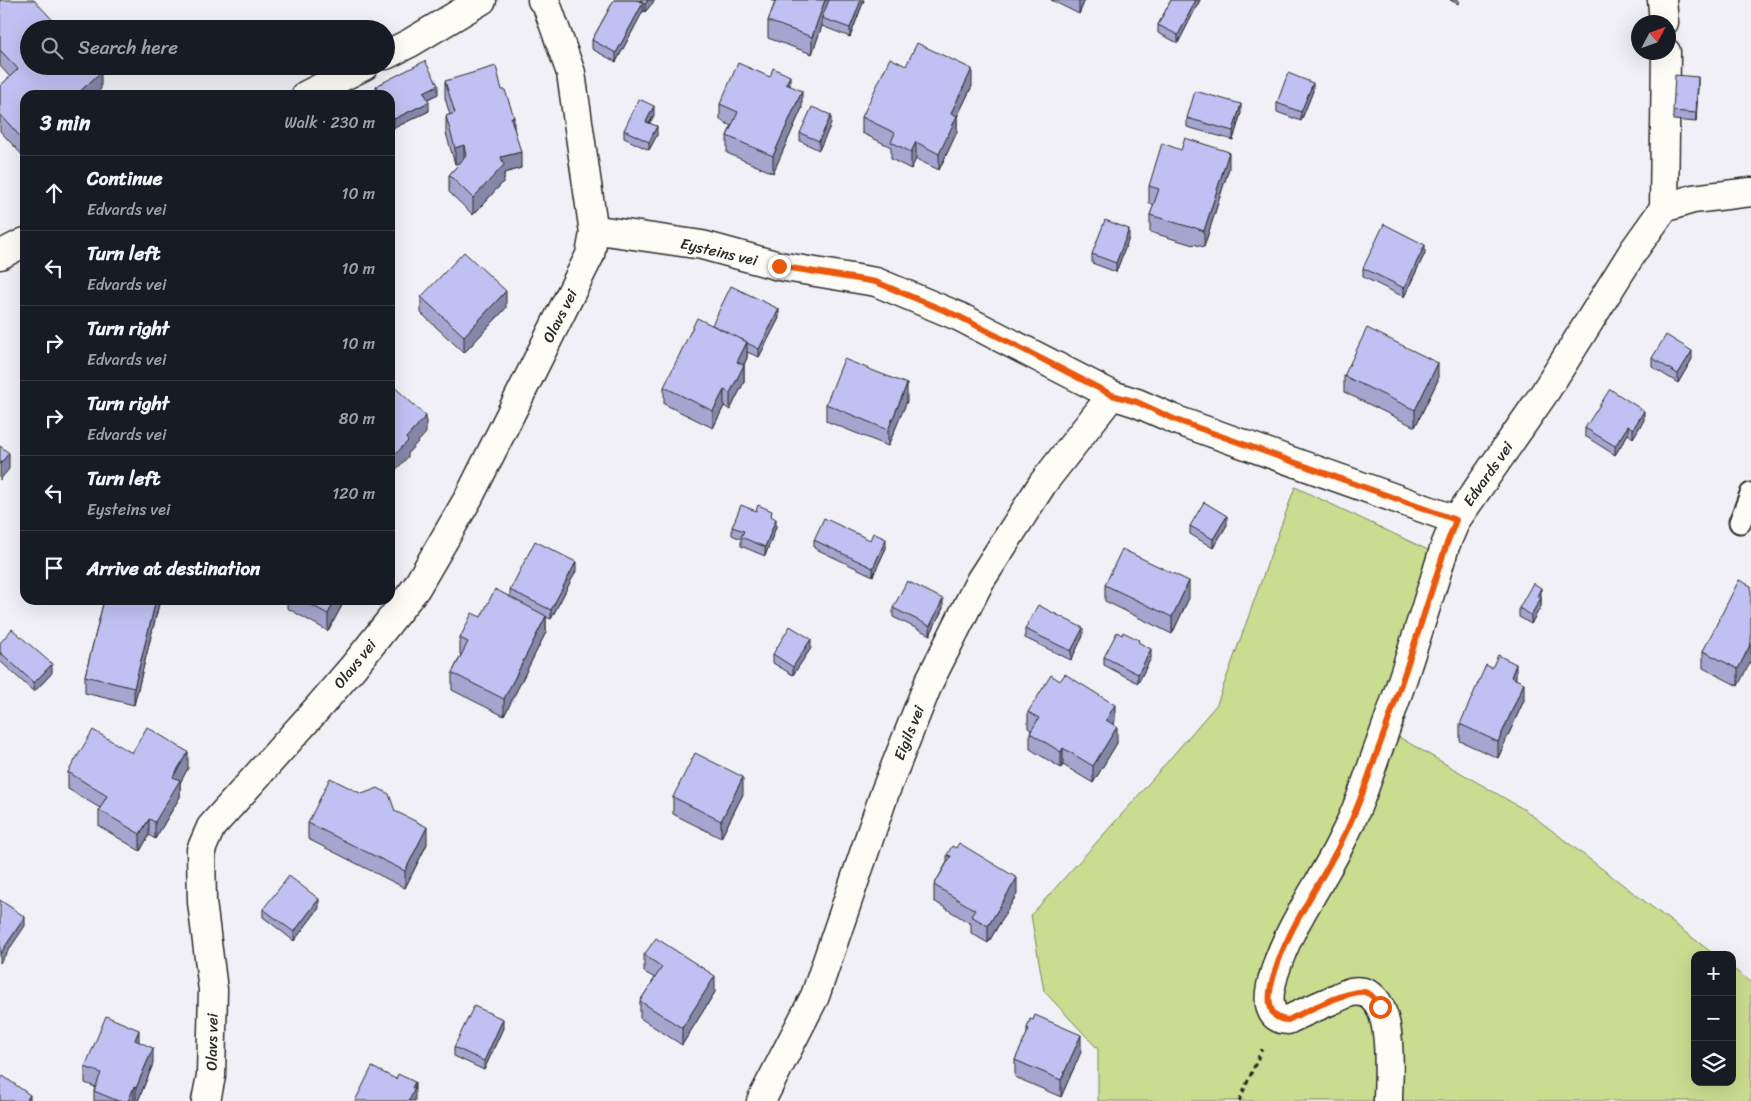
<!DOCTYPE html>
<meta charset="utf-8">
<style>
:root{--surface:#171b24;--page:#242831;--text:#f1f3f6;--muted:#9ea1a6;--line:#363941}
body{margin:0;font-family:Sriracha,sans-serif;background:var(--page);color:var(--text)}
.controls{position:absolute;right:15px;bottom:15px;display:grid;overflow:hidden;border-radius:10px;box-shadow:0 5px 20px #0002}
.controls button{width:45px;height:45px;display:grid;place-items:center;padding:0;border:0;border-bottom:1px solid var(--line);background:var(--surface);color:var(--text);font:25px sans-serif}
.compass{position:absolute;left:1631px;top:15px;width:45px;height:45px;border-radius:50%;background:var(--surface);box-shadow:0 5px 20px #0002;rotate:49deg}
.stop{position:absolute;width:15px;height:15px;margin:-11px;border:4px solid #ea580c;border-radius:50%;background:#fff}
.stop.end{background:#ea580c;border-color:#fff;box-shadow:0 1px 5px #0008}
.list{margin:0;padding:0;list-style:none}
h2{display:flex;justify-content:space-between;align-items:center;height:65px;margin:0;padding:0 20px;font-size:21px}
h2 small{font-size:16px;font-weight:400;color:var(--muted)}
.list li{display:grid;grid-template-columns:32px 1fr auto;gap:15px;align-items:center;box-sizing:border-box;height:75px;padding:0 20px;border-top:1px solid var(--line)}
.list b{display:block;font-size:19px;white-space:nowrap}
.list p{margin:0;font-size:16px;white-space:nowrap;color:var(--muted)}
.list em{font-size:16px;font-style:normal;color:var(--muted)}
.icon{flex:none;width:28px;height:28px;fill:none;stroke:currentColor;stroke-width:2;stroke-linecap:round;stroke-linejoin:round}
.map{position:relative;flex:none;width:1751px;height:1101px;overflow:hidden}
.search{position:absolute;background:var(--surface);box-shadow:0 5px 20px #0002;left:20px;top:20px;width:375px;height:55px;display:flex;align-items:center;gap:12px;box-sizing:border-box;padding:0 18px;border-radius:28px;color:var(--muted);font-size:19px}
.panel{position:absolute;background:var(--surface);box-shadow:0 5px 20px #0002;left:20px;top:90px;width:375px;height:515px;border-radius:15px}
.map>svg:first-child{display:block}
</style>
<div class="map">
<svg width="1751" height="1101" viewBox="0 0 1751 1101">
<rect width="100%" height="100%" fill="#f1f0f6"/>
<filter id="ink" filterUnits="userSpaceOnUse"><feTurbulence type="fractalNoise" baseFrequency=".02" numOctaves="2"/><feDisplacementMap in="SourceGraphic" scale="10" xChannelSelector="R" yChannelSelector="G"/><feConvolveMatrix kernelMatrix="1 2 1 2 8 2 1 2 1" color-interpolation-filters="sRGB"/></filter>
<g filter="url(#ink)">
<polygon fill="#cadc90" stroke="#7a845e" points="1295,487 1428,550 1378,725 1525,810 1715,955 1695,955 1695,1082 1732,1082 1732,968 1751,982 1751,1101 1098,1101 1098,1049 1044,991 1031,915 1131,804 1217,704"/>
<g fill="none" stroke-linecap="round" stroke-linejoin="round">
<defs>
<polyline id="lane" points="1740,522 1751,494"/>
<g id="street">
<polyline points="1662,0 1664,22"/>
<polyline points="386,55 410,43 482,0"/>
<polyline points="306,95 364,66"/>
<polyline points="1664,208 1693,199 1751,192"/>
<polyline points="594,233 605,231 702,245 779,266 876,282 960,317 1112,395 1137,403 1176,420 1456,520"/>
<polyline points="0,255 25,242"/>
<polyline points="206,1101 211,1076 213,990 202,902 201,850 211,827 316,710 354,666 416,588 469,497 590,255 594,233 571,73 546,3 542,0"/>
<polyline points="761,1101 815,996 885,792 929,682 980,581 1043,483 1112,395"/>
<path d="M1388,1101C1388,1074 1398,983 1351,992C1344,994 1337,998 1330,1001C1316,1007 1302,1013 1288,1020C1268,1020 1268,1000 1271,986C1283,932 1319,888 1342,840C1356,813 1366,784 1376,755C1402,686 1423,616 1445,546L1456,520L1545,392L1634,250L1664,208L1666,52"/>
</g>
</defs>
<use href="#lane" stroke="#2b2b2b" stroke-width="25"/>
<use href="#street" stroke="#2b2b2b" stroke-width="31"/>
<polyline stroke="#2b2b2b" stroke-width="3" stroke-dasharray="5 4" stroke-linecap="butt" points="1239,1101 1262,1049"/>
<use href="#lane" stroke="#fdfcf7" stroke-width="21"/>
<use href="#street" stroke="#fdfcf7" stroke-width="28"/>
</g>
<g fill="#a5a5d0" stroke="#2b2b2b">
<polygon points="0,0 101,89 25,95 25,158 0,131 0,86 10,77 0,66"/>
<polygon points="614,0 655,0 645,12 643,11 616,62 592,49 592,40"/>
<polygon points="771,0 864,0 850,37 822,26 812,54 768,38 768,21 775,2"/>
<polygon points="1051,0 1085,0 1079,14"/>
<polygon points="1171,0 1200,0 1178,43 1158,33 1158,25"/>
<polygon points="1450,0 1459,0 1458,4"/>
<polygon points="906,66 972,86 957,117 957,132 939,170 916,159 911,169 891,159 891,147 862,133 862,117"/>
<polygon points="445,81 502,90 514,127 521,168 504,173 504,181 473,215 449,192 449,175 460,163 455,164 446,133 446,116 450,115 445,98"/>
<polygon points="790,85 802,108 773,173 727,153 727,136 731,126 720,120 720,104"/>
<polygon points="376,86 438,94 427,99 429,111 394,128 390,120 390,95 377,95"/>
<polygon points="1698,86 1696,122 1673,120 1673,111"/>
<polygon points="1313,91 1301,121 1277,112 1277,103"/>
<polygon points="1241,113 1233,140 1187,127 1187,118"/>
<polygon points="654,115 650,123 657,135 649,150 624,138 624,130"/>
<polygon points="831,124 819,150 800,141 800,133"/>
<polygon points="1229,168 1204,247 1193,244 1193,245 1150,232 1150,215 1154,205 1149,203 1149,186"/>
<polygon points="1129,238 1116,272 1092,263 1092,254"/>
<polygon points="1425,253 1404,297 1363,277 1363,268"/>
<polygon points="421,297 506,308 464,353 421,313"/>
<polygon points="779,318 759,357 747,352 747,358 744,365 744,382 730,410 724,406 713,428 664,404 664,387 712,325"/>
<polygon points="1652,358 1692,359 1678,383 1652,367"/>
<polygon points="1344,376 1438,380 1415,427 1344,392"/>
<polygon points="907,401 888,446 826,421 826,404"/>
<polygon points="1644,420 1633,438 1628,434 1615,455 1585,436 1585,428"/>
<polygon points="772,517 776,527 765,556 741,546 741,539 732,535 732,527"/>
<polygon points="1227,525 1213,548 1190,534 1190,526"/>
<polygon points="814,540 886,548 873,576 814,548"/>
<polygon points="576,571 551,619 546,617 546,632 504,716 452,690 452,673 461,655 460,654 460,638 481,617 510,597 510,590"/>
<polygon points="1105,585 1189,598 1172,634 1105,601"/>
<polygon points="1751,586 1738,686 1703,668 1703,651"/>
<polygon points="1541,596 1541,606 1531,624 1519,617 1519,608"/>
<polygon points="104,600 160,600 134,705 85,693 85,676"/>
<polygon points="287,600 345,600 328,631 287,608"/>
<polygon points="893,608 943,608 930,635 893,617"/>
<polygon points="1025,629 1083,636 1071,660 1025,638"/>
<polygon points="0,643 52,673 34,692 0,661"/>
<polygon points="1139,643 1151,658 1138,683 1104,665 1104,657"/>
<polygon points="811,648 793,675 773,663 773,654"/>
<polygon points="1516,679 1524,700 1498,758 1460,741 1460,724"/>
<polygon points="1028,712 1115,721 1113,724 1117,743 1093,783 1063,765 1061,768 1030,749 1030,733 1031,730 1028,728"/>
<polygon points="132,753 188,768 180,783 180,797 155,839 149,835 140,851 99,826 99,810 100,808 68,789 68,772"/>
<polygon points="743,794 721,838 673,814 673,797"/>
<polygon points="395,811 427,844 405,888 308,839 308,823"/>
<polygon points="947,855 1017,894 988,943 971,933 971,924 934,901 934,885 947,862"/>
<polygon points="319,908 294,941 263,917 263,909"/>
<polygon points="644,955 715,992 682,1045 640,1018 640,1001 655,978 644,972"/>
<polygon points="503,1028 484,1070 454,1056 454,1047"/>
<polygon points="1027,1028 1081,1052 1061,1097 1015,1077 1015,1060 1027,1035"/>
<polygon points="139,1042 153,1064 138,1101 94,1101 94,1091 95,1087 85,1083 85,1067"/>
</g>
<g fill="#8686a9" stroke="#2b2b2b">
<polygon points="648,0 655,0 645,12 645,4"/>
<polygon points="825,0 832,0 822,18 822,26 812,54 812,37"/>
<polygon points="861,0 864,0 850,37 850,28"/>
<polygon points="1079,0 1085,0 1079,14"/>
<polygon points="1196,0 1200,0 1178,43 1178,35"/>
<polygon points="643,3 643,11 616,62 616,53"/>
<polygon points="972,69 972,86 957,117 957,132 939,170 939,154 951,113"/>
<polygon points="101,72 101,89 94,95 76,95"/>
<polygon points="790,76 790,92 786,84"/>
<polygon points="1698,77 1698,86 1696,122 1696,113"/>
<polygon points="1313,83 1313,91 1301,121 1301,112"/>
<polygon points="438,85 438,94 424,101 424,92"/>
<polygon points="802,91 802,108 773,173 773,156"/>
<polygon points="429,102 429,111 394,128 394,119"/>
<polygon points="1241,104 1241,113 1233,140 1233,131"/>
<polygon points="654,106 654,115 646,130 646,122"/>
<polygon points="831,115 831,124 819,150 819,141"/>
<polygon points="514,117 514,134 511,118"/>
<polygon points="657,126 657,135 649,150 649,142"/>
<polygon points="916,142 916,159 911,169 911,152"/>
<polygon points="464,145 464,162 455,164 455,148"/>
<polygon points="521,152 521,168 504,173 504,181 473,215 473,198 501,157"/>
<polygon points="1229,152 1229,168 1204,247 1204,231"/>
<polygon points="1129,229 1129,238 1116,272 1116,263"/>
<polygon points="1425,245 1425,253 1404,297 1404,288"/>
<polygon points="506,291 506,308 464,353 464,336"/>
<polygon points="779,309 779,318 759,357 759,349"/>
<polygon points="747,342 747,358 737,378 737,362"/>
<polygon points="1692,351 1692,359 1678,383 1678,374"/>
<polygon points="1438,363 1438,380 1415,427 1415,410"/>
<polygon points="744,365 744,382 730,410 730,393"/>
<polygon points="907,384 907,401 888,446 888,430"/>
<polygon points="724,390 724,406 713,428 713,411"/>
<polygon points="1644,411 1644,420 1633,438 1633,429"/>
<polygon points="426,416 426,433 408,453 408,457 390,476 390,460 406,438"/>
<polygon points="1628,426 1628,434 1615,455 1615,446"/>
<polygon points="9,453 9,469 0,480 0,464"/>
<polygon points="1227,516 1227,525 1213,548 1213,539"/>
<polygon points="776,519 776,527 765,556 765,547"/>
<polygon points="886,539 886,548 873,576 873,568"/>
<polygon points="576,562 576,571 551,619 551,610"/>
<polygon points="1189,581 1189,598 1172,634 1172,617"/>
<polygon points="1541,588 1541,596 1537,604 1537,596"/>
<polygon points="1541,598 1541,606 1531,624 1531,615"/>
<polygon points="943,599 943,608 930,635 930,626"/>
<polygon points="156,600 160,600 134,705 134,688"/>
<polygon points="335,600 345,600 328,631 328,614"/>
<polygon points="546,616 546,632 504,716 504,699"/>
<polygon points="1083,628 1083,636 1071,660 1071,651"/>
<polygon points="811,639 811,648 793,675 793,667"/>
<polygon points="1751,643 1751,660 1738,686 1738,669"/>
<polygon points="1151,649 1151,658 1138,683 1138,674"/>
<polygon points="52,664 52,673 34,692 34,683"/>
<polygon points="1516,664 1516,681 1511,677"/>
<polygon points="1524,683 1524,700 1498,758 1498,742"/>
<polygon points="1115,705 1115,721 1106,736 1106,720"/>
<polygon points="1117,727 1117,743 1093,783 1093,766"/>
<polygon points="1063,748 1063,765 1061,768 1061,752"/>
<polygon points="188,752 188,768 180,783 180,797 155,839 155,822 173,777"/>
<polygon points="743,777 743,794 721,838 721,821"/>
<polygon points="149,819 149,835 140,851 140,834"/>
<polygon points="427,827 427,844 405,888 405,871"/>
<polygon points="1017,878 1017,894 988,943 988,926"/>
<polygon points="319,899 319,908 294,941 294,932"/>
<polygon points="25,917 25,926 0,963 0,954"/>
<polygon points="715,976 715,992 682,1045 682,1028"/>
<polygon points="503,1019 503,1028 484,1070 484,1061"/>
<polygon points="139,1030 139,1046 135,1040"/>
<polygon points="1081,1035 1081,1052 1061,1097 1061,1080"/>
<polygon points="153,1048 153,1064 138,1101 136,1101 136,1088"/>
<polygon points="415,1082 415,1101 409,1101 412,1088"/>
<polygon points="134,1087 134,1101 128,1101"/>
<polygon points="30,1095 30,1101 26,1101"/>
</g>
<g fill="#c0c0f2" stroke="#2b2b2b">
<polygon points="0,0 34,0 61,29 29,29 29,66 95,66 101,72 76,95 25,95 25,142 0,114 0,86 18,69 0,50"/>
<polygon points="614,0 637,0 643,3 616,53 592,40"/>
<polygon points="640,0 648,0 645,4"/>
<polygon points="776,0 825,0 812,37 768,21"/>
<polygon points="829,0 861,0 850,28 822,18"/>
<polygon points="1171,0 1196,0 1178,35 1158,25"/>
<polygon points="917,43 972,69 951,113 957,116 939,154 916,142 911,152 891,142 895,133 862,117 890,58 906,66"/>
<polygon points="425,61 438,85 424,92 429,102 394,119 390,112 390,95 381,95 376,86"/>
<polygon points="738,63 770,77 773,68 790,76 786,84 802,91 773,156 727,136 738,112 720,104"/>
<polygon points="496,66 502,90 505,90 514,117 511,118 521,152 501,157 504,165 473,198 449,175 466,156 464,145 455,148 446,116 455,113 445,81"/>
<polygon points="1288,73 1313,83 1301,112 1277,103"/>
<polygon points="1675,75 1698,77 1696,113 1673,111"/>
<polygon points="1195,91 1241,104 1233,131 1187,118"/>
<polygon points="639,99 654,106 646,122 657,126 649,142 624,130"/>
<polygon points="812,107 831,115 819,141 800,133"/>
<polygon points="1185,138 1229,152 1204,231 1193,227 1193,228 1150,215 1159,189 1149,186 1162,143 1181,150"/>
<polygon points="1105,220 1129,229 1116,263 1092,254"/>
<polygon points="1384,224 1425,245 1404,288 1363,268"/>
<polygon points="464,252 506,291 464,336 421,297"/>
<polygon points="731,286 779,309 759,349 747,343 747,342 712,325"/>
<polygon points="697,318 747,342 737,362 744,365 730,393 724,390 713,411 664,387"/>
<polygon points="1367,328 1438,363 1415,410 1344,376"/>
<polygon points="1666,335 1692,351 1678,374 1652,358"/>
<polygon points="844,359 907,384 888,430 826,404"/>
<polygon points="390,383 426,416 406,438 408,441 390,460"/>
<polygon points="1610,389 1644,411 1633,429 1628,426 1615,446 1585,428"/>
<polygon points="0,446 9,453 0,464"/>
<polygon points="1204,502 1227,516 1213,539 1190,526"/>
<polygon points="741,505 756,511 758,505 772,511 771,516 776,519 765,547 741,537 744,531 732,527"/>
<polygon points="824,518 870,540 873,533 886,539 873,568 814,540"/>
<polygon points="535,541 576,562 551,610 510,590"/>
<polygon points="1122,549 1189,581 1172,617 1105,585"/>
<polygon points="1739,580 1751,586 1751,643 1738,669 1703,651"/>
<polygon points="907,581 943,599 930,626 893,608"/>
<polygon points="1533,583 1541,588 1537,596 1541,598 1531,615 1519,608"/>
<polygon points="495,589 546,616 504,699 452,673 468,642 460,638 472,613 481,617"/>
<polygon points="104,600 156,600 134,688 85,676"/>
<polygon points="302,600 335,600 328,614"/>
<polygon points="1038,605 1083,628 1071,651 1025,629"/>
<polygon points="790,626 811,639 793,667 773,654"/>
<polygon points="12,629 52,664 34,683 0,652 0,643"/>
<polygon points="1117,632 1122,635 1123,632 1139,640 1138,642 1151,649 1138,674 1104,657"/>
<polygon points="1498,655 1516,664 1511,677 1524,683 1498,742 1460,724 1486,665 1492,668"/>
<polygon points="1065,674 1115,705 1106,720 1117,727 1093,766 1063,748 1061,752 1030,733 1039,718 1028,712 1051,675 1060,681"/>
<polygon points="147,727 188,752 173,777 180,780 155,822 149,819 140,834 99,810 107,796 68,772 93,730 132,753"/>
<polygon points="695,753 743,777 721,821 673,797"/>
<polygon points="330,778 362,794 378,788 389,794 395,811 427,827 405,871 308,823"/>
<polygon points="959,843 1017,878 988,926 971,916 975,910 934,885 951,856 947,855 952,846 956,848"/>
<polygon points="289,876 319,899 294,932 263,909"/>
<polygon points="0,900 25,917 0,954"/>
<polygon points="656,938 715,976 682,1028 640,1001 662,967 644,955"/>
<polygon points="474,1006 503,1019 484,1061 454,1047"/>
<polygon points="1035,1015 1081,1035 1061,1080 1015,1060 1029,1029 1027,1028 1030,1019 1033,1020"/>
<polygon points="106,1016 139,1030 135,1040 153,1048 136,1088 134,1087 128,1101 118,1101 94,1091 101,1073 85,1067"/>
<polygon points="372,1067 396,1079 398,1074 415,1082 412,1088 415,1088 409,1101 355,1101"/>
<polygon points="3,1076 30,1095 26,1101 0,1101 0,1080"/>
</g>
</g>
<g fill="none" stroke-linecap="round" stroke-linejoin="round" filter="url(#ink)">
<path stroke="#ea580c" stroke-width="6" d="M779,266L876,282L960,317L1112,395L1137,402L1176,420L1456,520L1446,546C1423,616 1402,686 1376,755C1366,784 1356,813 1342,840C1319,888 1283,933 1271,986C1268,1000 1268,1020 1288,1020C1303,1013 1349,989 1364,992C1372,993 1376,1001 1380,1007"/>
</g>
<g text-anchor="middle" stroke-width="4.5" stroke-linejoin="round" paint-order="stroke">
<g font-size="15" fill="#2b2b2b" stroke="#fdfcf7">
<text transform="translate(719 252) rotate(13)" y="5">Eysteins vei</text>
<text transform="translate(560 316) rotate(-63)" y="5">Olavs vei</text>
<text transform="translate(1488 474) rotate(-55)" y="5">Edvards vei</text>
<text transform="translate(355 664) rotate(-51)" y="5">Olavs vei</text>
<text transform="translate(909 733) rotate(-68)" y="5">Eigils vei</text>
<text transform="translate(212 1042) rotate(-89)" y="5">Olavs vei</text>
</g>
</g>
</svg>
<div class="controls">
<button>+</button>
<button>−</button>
<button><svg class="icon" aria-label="layers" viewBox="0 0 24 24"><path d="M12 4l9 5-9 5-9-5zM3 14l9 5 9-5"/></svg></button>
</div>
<svg class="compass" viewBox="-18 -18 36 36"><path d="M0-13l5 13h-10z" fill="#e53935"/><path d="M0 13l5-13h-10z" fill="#9ea1a6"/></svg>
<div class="stop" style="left:1380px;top:1007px"></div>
<div class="stop end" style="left:779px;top:266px"></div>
<div class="search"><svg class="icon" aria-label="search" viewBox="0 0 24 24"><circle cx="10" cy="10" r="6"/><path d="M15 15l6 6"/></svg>Search here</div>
<section class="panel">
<h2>3 min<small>Walk · 230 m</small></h2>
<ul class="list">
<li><svg class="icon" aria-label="ahead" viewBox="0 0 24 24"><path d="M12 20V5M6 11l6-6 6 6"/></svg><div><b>Continue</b><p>Edvards vei</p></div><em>10 m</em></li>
<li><svg class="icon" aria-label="left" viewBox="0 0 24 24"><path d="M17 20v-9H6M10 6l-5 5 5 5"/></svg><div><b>Turn left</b><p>Edvards vei</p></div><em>10 m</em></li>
<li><svg class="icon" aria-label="right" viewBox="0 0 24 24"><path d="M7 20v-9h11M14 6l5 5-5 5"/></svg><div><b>Turn right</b><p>Edvards vei</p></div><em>10 m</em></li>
<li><svg class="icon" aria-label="right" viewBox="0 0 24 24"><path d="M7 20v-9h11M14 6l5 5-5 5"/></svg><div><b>Turn right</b><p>Edvards vei</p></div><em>80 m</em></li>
<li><svg class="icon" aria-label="left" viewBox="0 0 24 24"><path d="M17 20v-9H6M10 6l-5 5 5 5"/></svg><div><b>Turn left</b><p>Eysteins vei</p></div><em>120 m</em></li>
<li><svg class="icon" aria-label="arrive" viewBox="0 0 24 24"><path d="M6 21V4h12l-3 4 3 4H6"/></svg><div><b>Arrive at destination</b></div></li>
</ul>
</section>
</div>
